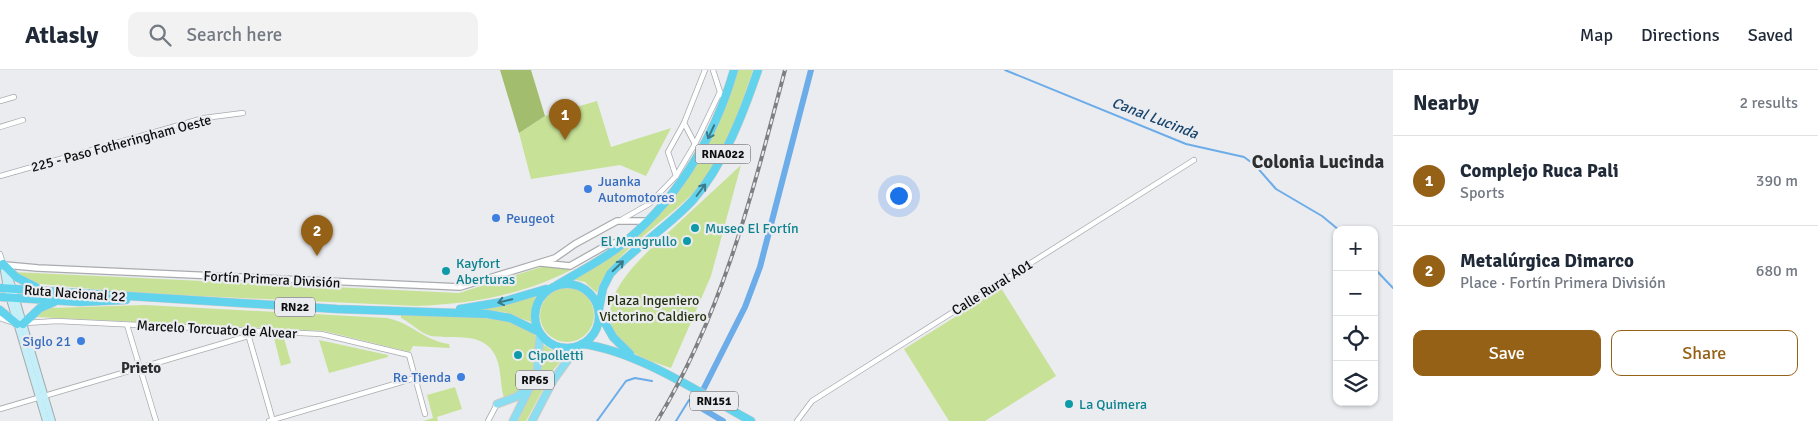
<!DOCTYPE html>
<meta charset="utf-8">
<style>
:root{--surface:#fff;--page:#f2f2f3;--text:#1f2937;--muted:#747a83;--line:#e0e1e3;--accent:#956116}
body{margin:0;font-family:Signika,sans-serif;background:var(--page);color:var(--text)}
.controls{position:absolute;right:15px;bottom:15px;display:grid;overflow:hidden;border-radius:10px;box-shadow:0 1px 4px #0004}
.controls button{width:45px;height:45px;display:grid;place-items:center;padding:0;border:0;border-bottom:1px solid var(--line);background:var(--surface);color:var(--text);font:25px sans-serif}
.you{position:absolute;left:898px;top:125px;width:18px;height:18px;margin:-12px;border:4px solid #fff;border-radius:50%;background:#1a73e8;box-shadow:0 0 0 8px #1a73e833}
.badge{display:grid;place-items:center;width:32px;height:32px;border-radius:50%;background:var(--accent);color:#fff;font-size:16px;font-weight:700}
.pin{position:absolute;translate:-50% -41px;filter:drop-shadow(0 1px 2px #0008)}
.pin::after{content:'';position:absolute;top:26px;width:18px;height:15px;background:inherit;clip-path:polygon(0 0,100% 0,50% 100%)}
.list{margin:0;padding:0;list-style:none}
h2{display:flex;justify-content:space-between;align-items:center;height:65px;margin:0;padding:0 20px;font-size:21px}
h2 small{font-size:16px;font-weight:400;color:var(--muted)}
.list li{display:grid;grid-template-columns:32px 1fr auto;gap:15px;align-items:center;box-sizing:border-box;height:90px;padding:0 20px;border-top:1px solid var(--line)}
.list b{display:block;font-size:19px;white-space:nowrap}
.list p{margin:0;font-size:16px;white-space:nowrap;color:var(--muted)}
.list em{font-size:16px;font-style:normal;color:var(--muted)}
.actions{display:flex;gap:10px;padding:15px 20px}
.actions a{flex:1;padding:11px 0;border:1px solid var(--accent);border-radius:10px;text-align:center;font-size:18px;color:var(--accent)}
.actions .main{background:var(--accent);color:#fff}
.icon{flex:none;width:28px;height:28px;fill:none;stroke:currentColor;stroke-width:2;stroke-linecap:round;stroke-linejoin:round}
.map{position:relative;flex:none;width:1393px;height:351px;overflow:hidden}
header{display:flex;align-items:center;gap:30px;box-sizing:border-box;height:70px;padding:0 25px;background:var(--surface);border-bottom:1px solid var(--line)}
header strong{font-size:24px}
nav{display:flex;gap:28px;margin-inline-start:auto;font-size:18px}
.search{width:350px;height:45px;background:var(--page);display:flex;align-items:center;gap:12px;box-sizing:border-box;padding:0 18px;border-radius:10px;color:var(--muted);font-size:19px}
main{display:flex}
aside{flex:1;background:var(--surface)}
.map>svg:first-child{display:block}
</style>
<header>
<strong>Atlasly</strong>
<div class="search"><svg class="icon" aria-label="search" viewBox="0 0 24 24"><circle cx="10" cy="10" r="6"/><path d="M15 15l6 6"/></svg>Search here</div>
<nav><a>Map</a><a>Directions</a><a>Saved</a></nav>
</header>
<main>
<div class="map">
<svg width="1393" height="351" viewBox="0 0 1393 351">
<rect width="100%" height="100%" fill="#ebecf0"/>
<g fill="#c7e297">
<path d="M737,0H753C740,38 726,81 701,114C677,145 604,187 597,223L585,212L572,209L657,147C695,104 723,56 737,0Z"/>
<polygon points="597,31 611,77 671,58 646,106 620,95 531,109 519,63 545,46"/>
<path d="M741,95L711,206L671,298C657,293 641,289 630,280C578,239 641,188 671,160C694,138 718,117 741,95Z"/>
<path d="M544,196L573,199C523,225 472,234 416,236L133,223L31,213L13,202L459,223Z"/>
<polygon points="1001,218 1056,306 985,351 949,351 904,279"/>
<circle cx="567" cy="245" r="27"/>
<polygon points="536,226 532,238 531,252 504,242 470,240"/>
<path d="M145,235L387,248C410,252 425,271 449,274L450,278L413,276L410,282L324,261L36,247L44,240L50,238Z"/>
<path d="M401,245C426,245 523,243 535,266C538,274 536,292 534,301C531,313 516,326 504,328C500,316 502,302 496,287C484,260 454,270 431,266C420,263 411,253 401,248Z"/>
<polygon points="274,268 284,268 291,293 281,296"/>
<polygon points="319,270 388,285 388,287 329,303"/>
<polygon points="542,274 555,282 568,283 554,299 526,351 518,351 542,300"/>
<polygon points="455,317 462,339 437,347 438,351 423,351 433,348 427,325"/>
</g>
<polygon fill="#a1bd6d" points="500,0 531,0 545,46 519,63"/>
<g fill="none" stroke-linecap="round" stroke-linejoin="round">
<g stroke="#6cace8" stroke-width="2">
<polyline points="1005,0 1186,74 1244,87 1255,95 1276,119 1322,146 1339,160"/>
<polyline points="1374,198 1393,218"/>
<polyline points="597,351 626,311 635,308 652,311"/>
<polyline points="676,351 689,330 696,335"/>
</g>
<g stroke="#6cace8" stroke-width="6">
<polyline points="704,318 745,237 760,197 811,0"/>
<polyline points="700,327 696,335 723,351"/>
</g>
<defs>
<g id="minor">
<polyline points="713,0 721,25"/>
<polyline points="0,31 14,27"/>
<polyline points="684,53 695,74"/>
<polyline points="0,57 23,50"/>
<polyline points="0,106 204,48 243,43"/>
<polyline points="676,106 695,74 720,22"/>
<polyline points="621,150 649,134 676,106 668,82 684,53 705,0"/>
<polyline points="0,184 3,194"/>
<polyline points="0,248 11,252"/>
<polyline points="25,253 57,251 321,264 409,285 425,344"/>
<polyline points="127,255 156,351"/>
<polyline points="248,264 273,351"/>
<polyline points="0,339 248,266"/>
<polyline points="269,351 415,308"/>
<polyline points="488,351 497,334"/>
<polyline points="797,351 812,331 1194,90"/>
</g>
<g id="tertiary">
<polyline points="541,193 570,196 607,175 623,171"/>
<polyline points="5,195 38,198 460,217 555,188 575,174 617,151 646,151"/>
</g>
<g id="secondary">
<polyline points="4,197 12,216 52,351"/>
<polyline points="4,201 7,219 46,351"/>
</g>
<g id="primary">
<polyline points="497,334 516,327 529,317"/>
<polyline points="513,351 537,303 540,264"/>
<polyline points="532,351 554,309 578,276"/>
</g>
<g id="trunk">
<polyline points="0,196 3,194 16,207 36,217"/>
<circle cx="567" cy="246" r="32"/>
<path d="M557,215C577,203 597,193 616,179C674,135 714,70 734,0"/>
<polyline points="0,218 337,239 487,244 510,248 539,262"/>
<polyline points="0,227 80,232 126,230"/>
<polyline points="460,239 502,232 546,219"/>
<path d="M599,239L603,218L610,204C635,177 668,157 693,130C724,94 743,44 758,0"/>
<polyline points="0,240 17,254"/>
<polyline points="600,244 613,267 630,284"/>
<polyline points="23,254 40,238 54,232"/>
<path d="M582,274C638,281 701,324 751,351"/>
</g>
</defs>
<use href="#minor" stroke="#a9abae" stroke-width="6"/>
<use href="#tertiary" stroke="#a9abae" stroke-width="8"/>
<use href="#secondary" stroke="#a9abae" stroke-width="8"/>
<use href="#primary" stroke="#cacaca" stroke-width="9"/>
<use href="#trunk" stroke="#cacaca" stroke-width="9"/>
<use href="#minor" stroke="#fff" stroke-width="4.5"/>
<use href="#tertiary" stroke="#fff" stroke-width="5.5"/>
<use href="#secondary" stroke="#c4eef8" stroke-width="6"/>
<use href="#primary" stroke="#89def1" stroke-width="7"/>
<use href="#trunk" stroke="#62d3ec" stroke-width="8"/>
<defs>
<path id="rail" d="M657,351C723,243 753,121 785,0"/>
</defs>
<use href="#rail" stroke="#7e7f81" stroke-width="4"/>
<use href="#rail" stroke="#ebecf0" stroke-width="2" stroke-dasharray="5.5" stroke-linecap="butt"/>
</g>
<defs><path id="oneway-shaft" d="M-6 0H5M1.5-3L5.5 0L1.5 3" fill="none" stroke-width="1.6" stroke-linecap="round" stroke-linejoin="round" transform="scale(1.25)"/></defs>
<g stroke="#3c7a89">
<use href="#oneway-shaft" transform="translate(711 62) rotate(115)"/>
<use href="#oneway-shaft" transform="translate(701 120) rotate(-53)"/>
<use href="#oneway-shaft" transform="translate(618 196) rotate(-44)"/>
<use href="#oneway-shaft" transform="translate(505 231) rotate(167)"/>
</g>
<g fill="#3f7fe0" stroke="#ebecf0" stroke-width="2">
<circle cx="588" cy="119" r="5"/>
<circle cx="496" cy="148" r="5"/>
<circle cx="81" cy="271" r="5"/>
<circle cx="461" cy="307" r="5"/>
</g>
<g fill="#0f9aa8" stroke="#ebecf0" stroke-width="2">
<circle cx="695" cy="158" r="5"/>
<circle cx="687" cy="171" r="5"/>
<circle cx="446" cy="201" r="5"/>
<circle cx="518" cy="285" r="5"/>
<circle cx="1069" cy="334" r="5"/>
</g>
<g text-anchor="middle" stroke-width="4.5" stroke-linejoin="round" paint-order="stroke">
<g fill="#ebecf0" stroke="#505152" stroke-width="1">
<rect x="695.5" y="74.5" width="55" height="19" rx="4"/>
<rect x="275" y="227.5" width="40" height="19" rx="4"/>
<rect x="516" y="300.5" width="38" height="19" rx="4"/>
<rect x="690" y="321.5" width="48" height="19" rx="4"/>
</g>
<g font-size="12" font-weight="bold" fill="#0d0e0f">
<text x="723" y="88">RNA022</text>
<text x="295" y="241">RN22</text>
<text x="535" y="314">RP65</text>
<text x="714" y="335">RN151</text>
</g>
<g font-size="14" fill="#0d0e0f" stroke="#ebecf0">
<text transform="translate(121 73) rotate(-15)" y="5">225 - Paso Fotheringham Oeste</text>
<text transform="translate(272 209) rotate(3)" y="5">Fortín Primera División</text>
<text transform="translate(992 217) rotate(-32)" y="5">Calle Rural A01</text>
<text transform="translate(75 223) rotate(4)" y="5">Ruta Nacional 22</text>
<text transform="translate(217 259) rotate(3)" y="5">Marcelo Torcuato de Alvear</text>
</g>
<g font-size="14" fill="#366cbe" stroke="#ebecf0" text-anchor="start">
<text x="598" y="116">Juanka<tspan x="598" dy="16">Automotores</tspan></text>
<text x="506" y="153">Peugeot</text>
<text x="71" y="276" text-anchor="end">Siglo 21</text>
<text x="451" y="312" text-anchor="end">Re Tienda</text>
</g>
<g font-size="14" fill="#0d838f" stroke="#ebecf0" text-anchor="start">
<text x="705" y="163">Museo El Fortín</text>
<text x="677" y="176" text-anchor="end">El Mangrullo</text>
<text x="456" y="198">Kayfort<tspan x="456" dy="16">Aberturas</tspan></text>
<text x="528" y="290">Cipolletti</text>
<text x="1079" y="339">La Quimera</text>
</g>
<g font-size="14" fill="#25300e" stroke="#ebecf0">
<text x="653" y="235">Plaza Ingeniero<tspan x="653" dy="16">Victorino Caldiero</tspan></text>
</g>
<g font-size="15" font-style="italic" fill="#17456d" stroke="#ebecf0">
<text transform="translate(1155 48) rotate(21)" y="5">Canal Lucinda</text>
</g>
<g font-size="15" font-weight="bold" fill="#2c2e30" stroke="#ebecf0">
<text x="141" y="303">Prieto</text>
</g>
<g font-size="19" font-weight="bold" fill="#2c2e30" stroke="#ebecf0">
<text x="1318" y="98">Colonia Lucinda</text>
</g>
</g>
</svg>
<div class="controls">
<button>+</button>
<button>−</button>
<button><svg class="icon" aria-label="locate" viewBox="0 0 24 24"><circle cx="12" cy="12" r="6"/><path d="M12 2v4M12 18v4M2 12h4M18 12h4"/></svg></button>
<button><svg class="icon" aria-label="layers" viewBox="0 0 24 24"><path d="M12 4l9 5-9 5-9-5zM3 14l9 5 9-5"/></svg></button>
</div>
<div class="you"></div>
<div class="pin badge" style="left:565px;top:70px">1</div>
<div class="pin badge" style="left:317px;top:186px">2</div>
</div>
<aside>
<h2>Nearby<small>2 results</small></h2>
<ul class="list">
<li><span class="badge">1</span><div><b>Complejo Ruca Pali</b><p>Sports</p></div><em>390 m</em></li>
<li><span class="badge">2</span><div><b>Metalúrgica Dimarco</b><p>Place · Fortín Primera División</p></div><em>680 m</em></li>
</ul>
<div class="actions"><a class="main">Save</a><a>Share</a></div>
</aside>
</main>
